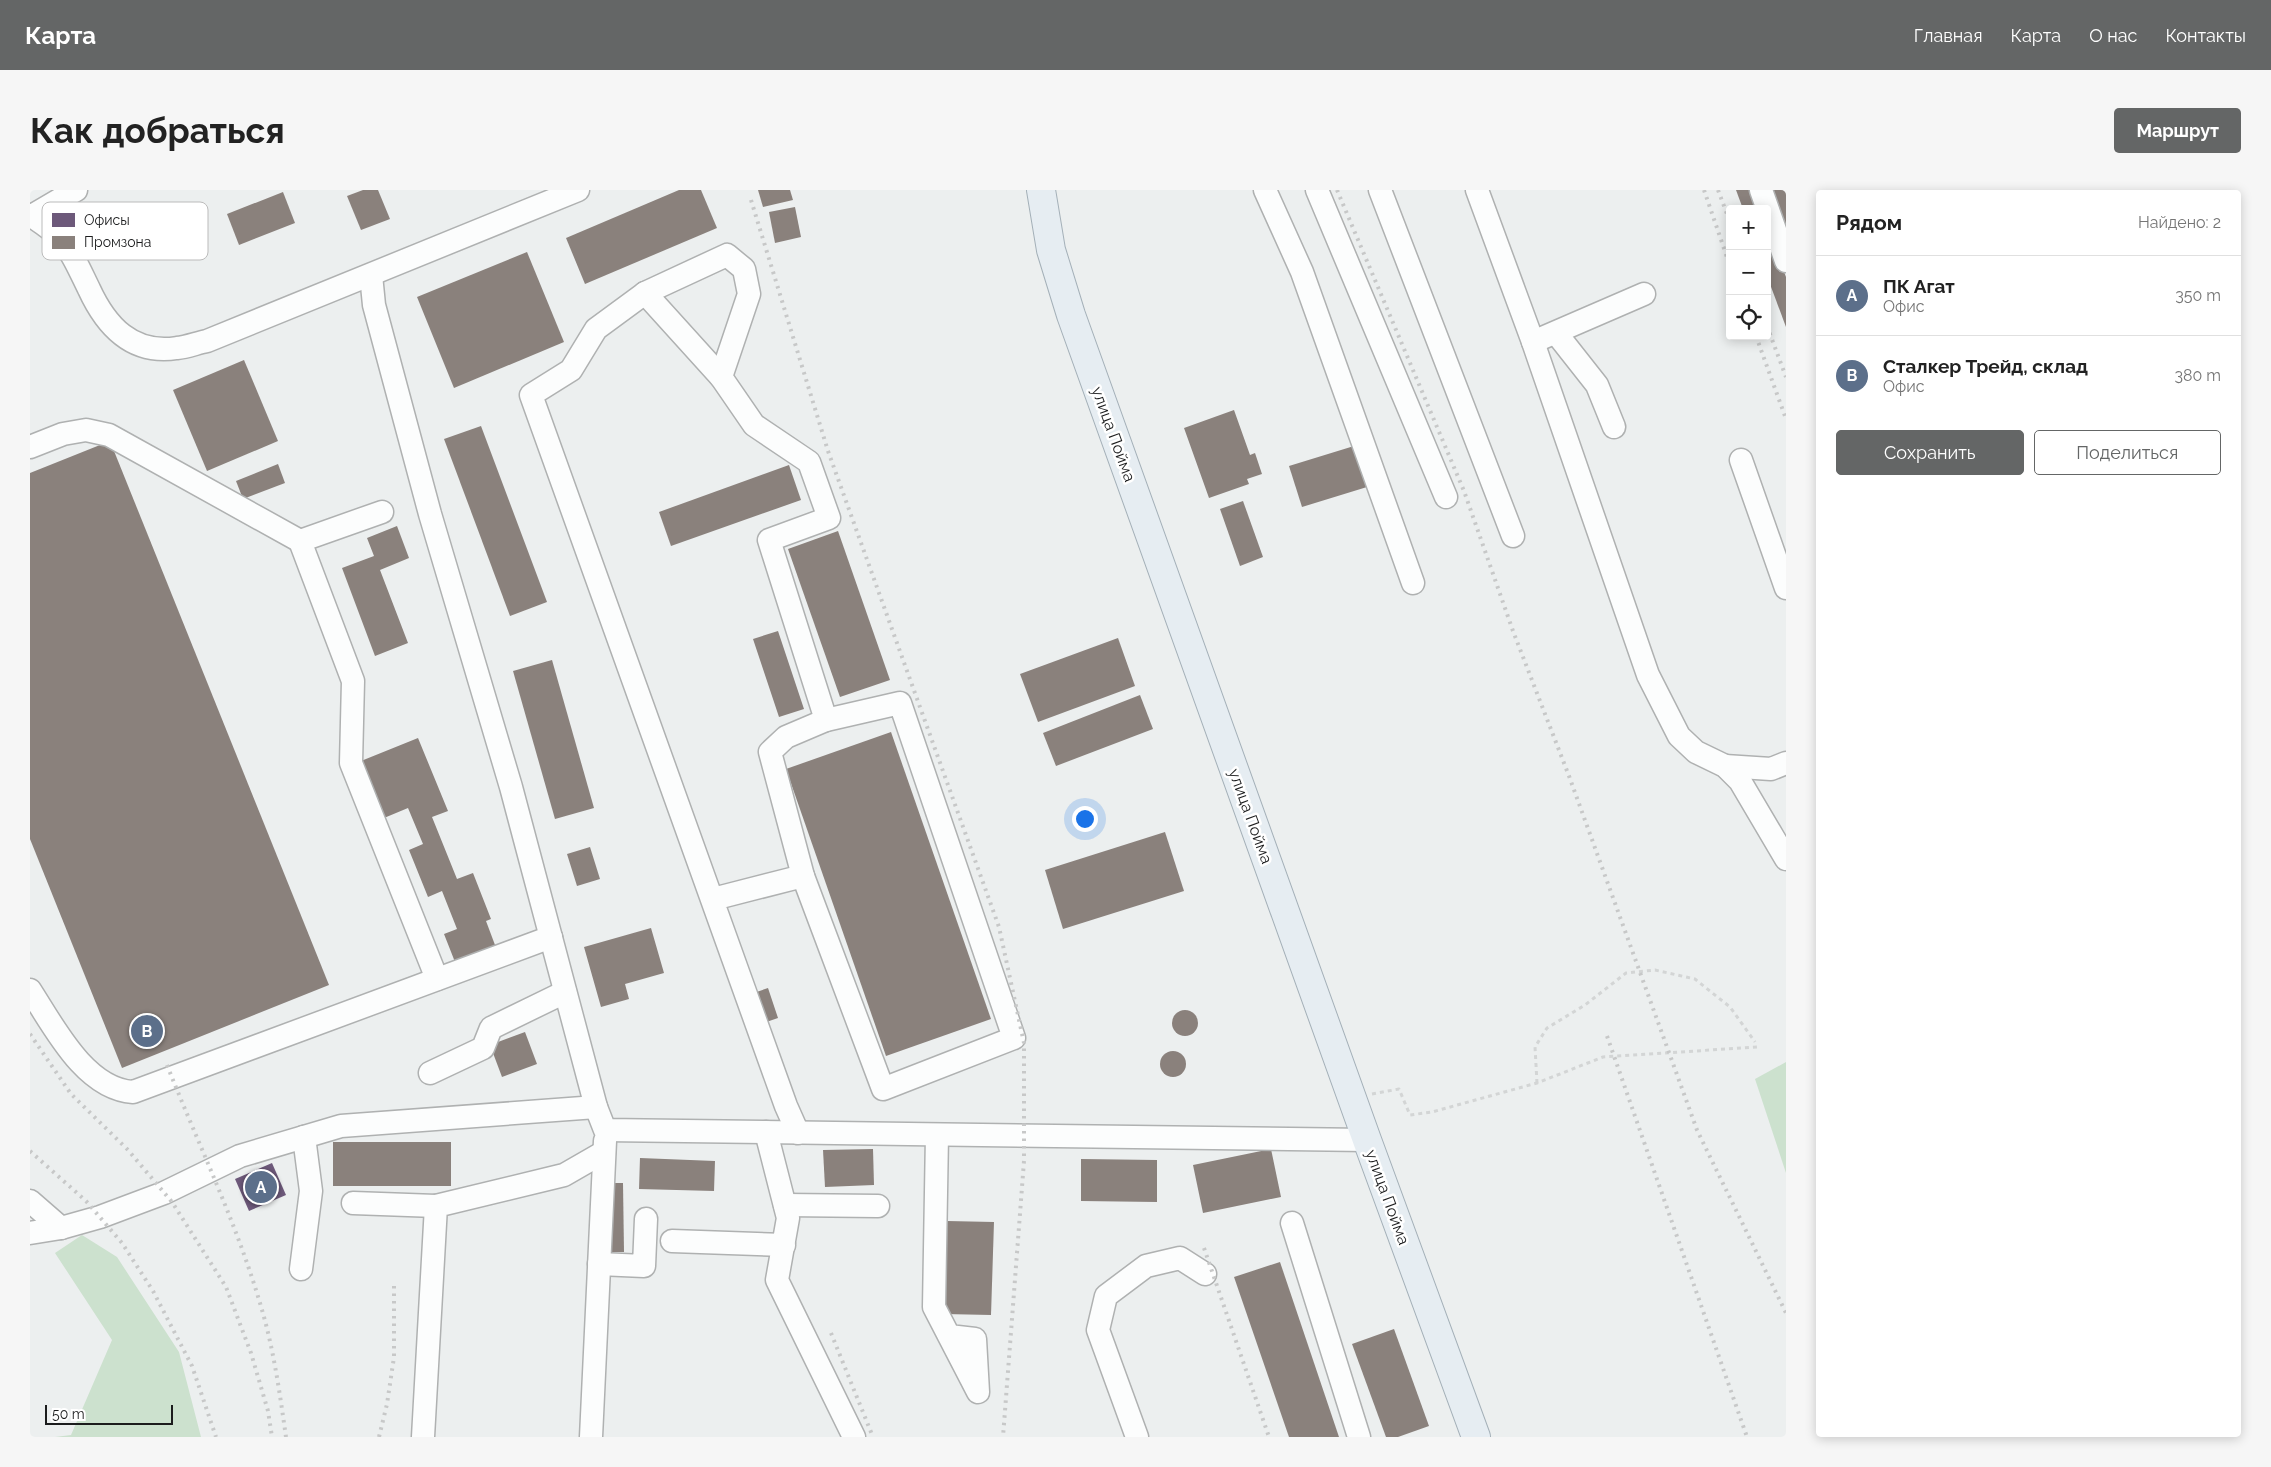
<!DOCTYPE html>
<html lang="ru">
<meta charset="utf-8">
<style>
:root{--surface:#fff;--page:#f6f6f6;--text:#222;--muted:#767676;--line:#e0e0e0;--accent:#646666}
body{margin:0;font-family:Raleway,sans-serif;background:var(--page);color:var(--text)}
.controls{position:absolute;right:15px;top:15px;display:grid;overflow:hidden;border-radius:5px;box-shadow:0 2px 12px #0003}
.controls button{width:45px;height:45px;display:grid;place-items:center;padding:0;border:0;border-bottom:1px solid var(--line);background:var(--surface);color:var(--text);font:25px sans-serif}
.scale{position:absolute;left:15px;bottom:12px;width:128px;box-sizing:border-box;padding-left:5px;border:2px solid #1b1c1d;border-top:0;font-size:14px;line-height:18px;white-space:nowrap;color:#1b1c1d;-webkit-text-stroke:4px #fff;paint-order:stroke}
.you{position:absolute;left:1054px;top:628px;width:18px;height:18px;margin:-12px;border:4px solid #fff;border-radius:50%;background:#1a73e8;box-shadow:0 0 0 8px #1a73e833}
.badge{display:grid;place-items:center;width:32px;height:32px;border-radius:50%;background:var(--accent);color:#fff;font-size:16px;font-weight:700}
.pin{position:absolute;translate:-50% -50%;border:2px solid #fff;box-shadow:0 1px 5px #0006}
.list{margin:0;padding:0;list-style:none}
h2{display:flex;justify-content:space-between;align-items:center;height:65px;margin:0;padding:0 20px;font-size:21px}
h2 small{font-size:16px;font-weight:400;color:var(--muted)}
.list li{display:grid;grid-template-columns:32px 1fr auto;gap:15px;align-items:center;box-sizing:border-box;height:80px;padding:0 20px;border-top:1px solid var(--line)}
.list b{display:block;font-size:19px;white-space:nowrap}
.list p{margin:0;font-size:16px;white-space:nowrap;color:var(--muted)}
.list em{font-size:16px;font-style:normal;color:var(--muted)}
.actions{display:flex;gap:10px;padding:15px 20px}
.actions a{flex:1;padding:11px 0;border:1px solid var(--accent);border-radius:5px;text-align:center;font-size:18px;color:var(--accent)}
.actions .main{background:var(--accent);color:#fff}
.icon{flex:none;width:28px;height:28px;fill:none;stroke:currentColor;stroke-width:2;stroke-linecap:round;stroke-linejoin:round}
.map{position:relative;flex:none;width:1756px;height:1247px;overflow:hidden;border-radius:5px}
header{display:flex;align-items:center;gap:30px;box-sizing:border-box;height:70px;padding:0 25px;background:var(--accent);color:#fff}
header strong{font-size:24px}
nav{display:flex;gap:28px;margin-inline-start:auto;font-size:18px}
.intro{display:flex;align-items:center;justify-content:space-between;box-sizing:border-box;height:120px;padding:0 30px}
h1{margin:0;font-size:35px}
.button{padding:12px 22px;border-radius:5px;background:var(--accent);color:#fff;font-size:18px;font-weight:700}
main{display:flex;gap:30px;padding:0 30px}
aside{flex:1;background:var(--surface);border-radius:5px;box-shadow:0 2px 12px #0003}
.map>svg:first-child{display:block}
</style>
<header>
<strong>Карта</strong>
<nav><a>Главная</a><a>Карта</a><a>О нас</a><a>Контакты</a></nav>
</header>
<div class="intro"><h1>Как добраться</h1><a class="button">Маршрут</a></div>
<main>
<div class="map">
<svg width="1756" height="1247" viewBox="0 0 1756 1247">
<rect width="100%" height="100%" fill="#ecefef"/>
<g fill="#cce1ce">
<polygon points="1756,872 1756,983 1725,889"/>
<polygon points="52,1045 87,1067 149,1162 171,1247 25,1247 41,1245 82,1150 25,1063"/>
</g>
<polygon fill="#6d597a" points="242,973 256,1005 219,1021 205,989"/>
<g fill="#8a817c">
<polygon points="333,0 348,0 360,29 331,40 317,6"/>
<polygon points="649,0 671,0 687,38 555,94 536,48"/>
<polygon points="728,0 760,0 763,10 733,17"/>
<polygon points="1706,0 1725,0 1731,19 1713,19"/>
<polygon points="1740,0 1756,0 1756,44"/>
<polygon points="253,2 265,33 209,55 197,24"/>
<polygon points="765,17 771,47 745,53 739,22"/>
<polygon points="1737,36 1756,87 1756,137 1737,86"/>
<polygon points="497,62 534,152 424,198 387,107"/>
<polygon points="214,170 248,251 177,281 143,200"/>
<polygon points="1204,220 1220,265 1225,263 1232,284 1217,289 1219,294 1179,308 1154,238"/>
<polygon points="451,236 517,412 480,426 414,249"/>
<polygon points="80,251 299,795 92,878 0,649 0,283"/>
<polygon points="1324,256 1337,297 1272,317 1259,276"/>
<polygon points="248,274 255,293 213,309 206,291"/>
<polygon points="759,275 771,310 641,356 629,322"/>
<polygon points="1213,311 1233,367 1210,376 1190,319"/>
<polygon points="367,336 379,368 350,380 378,453 345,466 312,378 344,366 337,348"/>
<polygon points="808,341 860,490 810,507 758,359"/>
<polygon points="748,441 774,519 749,527 723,449"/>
<polygon points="1088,448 1105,496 1008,532 990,484"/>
<polygon points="522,470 564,618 525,629 483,481"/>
<polygon points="1110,505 1123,539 1026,576 1013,543"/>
<polygon points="861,542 961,829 856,866 756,579"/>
<polygon points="388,548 418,621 402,627 427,689 443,683 461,729 456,731 465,755 425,772 414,744 427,739 412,701 398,707 379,660 393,654 378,618 354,628 331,571"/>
<polygon points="1135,642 1154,701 1033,739 1015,680"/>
<polygon points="560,657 570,689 547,696 537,664"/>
<polygon points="621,738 634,783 595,794 599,809 571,817 554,757"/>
<polygon points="738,798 748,828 716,839 706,809"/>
<circle cx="1155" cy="833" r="13"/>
<polygon points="495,842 507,874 472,887 460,855"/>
<circle cx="1143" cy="874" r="13"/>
<rect x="303" y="952" width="118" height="44"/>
<polygon points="843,959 844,995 795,997 793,960"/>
<polygon points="1241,959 1251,1007 1173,1023 1163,975"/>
<polygon points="610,968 685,971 684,1001 609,999"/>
<polygon points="1051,969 1127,970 1127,1012 1051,1011"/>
<polygon points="582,993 593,993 594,1062 582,1062"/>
<polygon points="917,1031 964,1032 961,1125 914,1124"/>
<polygon points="1250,1072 1309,1247 1259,1247 1204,1087"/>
<polygon points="1364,1139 1399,1236 1368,1247 1356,1247 1322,1154"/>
</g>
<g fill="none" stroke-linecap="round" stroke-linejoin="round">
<defs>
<g id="minor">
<polyline points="1235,0 1272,82 1383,393"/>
<polyline points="1287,0 1416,307"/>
<polyline points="1350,0 1483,346"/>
<polyline points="1447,0 1503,152 1618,485 1649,546 1666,562 1695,576 1710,591 1756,669"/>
<polyline points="1731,0 1756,71"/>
<path d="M0,25C9,31 20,38 28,46C42,61 50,81 59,99C76,136 102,165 147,158C157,157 167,153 177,151L548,0"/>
<polyline points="0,27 46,0"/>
<polyline points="341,85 344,115 400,324 481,597 566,917 575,940 1337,950"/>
<polyline points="615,103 691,187"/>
<polyline points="1526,143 1567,195 1584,237"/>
<polyline points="1503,152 1614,104"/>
<polyline points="0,257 33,244 56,240 79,245 270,351"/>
<polyline points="1711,270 1756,398"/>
<polyline points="352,322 270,351 323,491 321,573 407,789"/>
<polyline points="1695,576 1741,579 1756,573"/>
<polyline points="773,686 853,899 984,848 870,513 796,530"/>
<polyline points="683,709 773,686 740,562 756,547 796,530 739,350 799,328 779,272 724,235 691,187 719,104 714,79 697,65 615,103 566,139 541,180 501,205 756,916 768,943"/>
<path d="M0,800C24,837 55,899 103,902L521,747"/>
<polyline points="400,883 453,858 461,838 535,802"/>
<polyline points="736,942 758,1028 747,1090 824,1247"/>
<polyline points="907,945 904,1117 948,1202 945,1149 919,1146"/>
<polyline points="0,1011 31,1038"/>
<polyline points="323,1013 406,1016"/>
<polyline points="755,1015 848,1016"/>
<polyline points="1262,1033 1329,1247"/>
<polyline points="0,1043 31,1038 70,1027 134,1003 210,966 311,936 566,917"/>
<polyline points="642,1051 754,1055"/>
<polyline points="569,1074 614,1076 616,1029"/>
<polyline points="271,1079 281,1001 274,947"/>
<polyline points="393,1247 406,1016 534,985 574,962"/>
<polyline points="561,1247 575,951"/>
<polyline points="1107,1247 1068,1140 1076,1106 1116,1076 1150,1068 1175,1084"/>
</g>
<polyline id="major" points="1011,0 1021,60 1041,125 1337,950 1446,1247"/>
</defs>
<use href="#minor" stroke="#afb1b1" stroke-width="25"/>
<use href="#major" stroke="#a4b0b8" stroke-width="30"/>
<g stroke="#d3d5d5" stroke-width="3" stroke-dasharray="4 4" stroke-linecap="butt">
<polyline points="1507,893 1505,857 1517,838 1555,815 1596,783 1625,780 1665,789 1700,817 1725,852"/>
<polyline points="1342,904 1369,899 1380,925 1402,922 1507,893 1573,867 1727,857"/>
</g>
<use href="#minor" stroke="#fcfdfd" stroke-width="22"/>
<use href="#major" stroke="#e6edf2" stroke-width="28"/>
<g stroke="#c7c8c8" stroke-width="4" stroke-dasharray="2.5 5" stroke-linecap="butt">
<polyline points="1307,0 1434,301 1483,441 1539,586 1667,940 1756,1123"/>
<polyline points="1674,0 1700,76"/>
<polyline points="1688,0 1700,32"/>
<polyline points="721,10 798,261 969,737 994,853 994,971 973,1247"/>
<polyline points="1737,136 1756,187"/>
<polyline points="1726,146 1756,229"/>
<polyline points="0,844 41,904 98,960 142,1012 196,1097 221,1163 238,1221 242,1247"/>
<polyline points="1577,846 1717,1247"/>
<path d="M137,875C169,956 208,1036 232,1120C244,1161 250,1205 256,1247"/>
<polyline points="0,961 56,1011 92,1053 123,1101 162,1176 186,1247"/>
<polyline points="1174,1058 1239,1247"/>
<polyline points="801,1143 843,1247"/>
<polyline points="349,1247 357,1214 364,1167 364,1093"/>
</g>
</g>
<g text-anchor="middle" stroke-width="5" stroke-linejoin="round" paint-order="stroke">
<g font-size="16" fill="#1b1c1d" stroke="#fff">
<text transform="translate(1084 244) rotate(70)" y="6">улица Пойма</text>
<text transform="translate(1221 626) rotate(70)" y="6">улица Пойма</text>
<text transform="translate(1358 1007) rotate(70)" y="6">улица Пойма</text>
</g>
</g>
<rect x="12" y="12" width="166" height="58" rx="8" fill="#fff" stroke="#bbb" stroke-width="1"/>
<rect x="22" y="23" width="23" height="14" fill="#6d597a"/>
<rect x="22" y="46" width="23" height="13" fill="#8a817c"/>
<g font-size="14" fill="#1b1c1d">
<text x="54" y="35">Офисы</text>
<text x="54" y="57">Промзона</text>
</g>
</svg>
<div class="controls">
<button>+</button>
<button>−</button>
<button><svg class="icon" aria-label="locate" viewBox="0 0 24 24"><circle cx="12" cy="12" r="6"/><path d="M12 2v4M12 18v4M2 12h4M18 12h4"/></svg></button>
</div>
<div class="scale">50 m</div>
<div class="you"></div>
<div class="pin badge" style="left:231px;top:997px;background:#5c6f8a">A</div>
<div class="pin badge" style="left:117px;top:841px;background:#5c6f8a">B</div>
</div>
<aside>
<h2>Рядом<small>Найдено: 2</small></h2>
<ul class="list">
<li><span class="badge" style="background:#5c6f8a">A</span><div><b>ПК Агат</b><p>Офис</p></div><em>350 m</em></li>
<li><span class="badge" style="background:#5c6f8a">B</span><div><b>Сталкер Трейд, склад</b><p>Офис</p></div><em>380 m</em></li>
</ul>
<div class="actions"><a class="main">Сохранить</a><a>Поделиться</a></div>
</aside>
</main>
